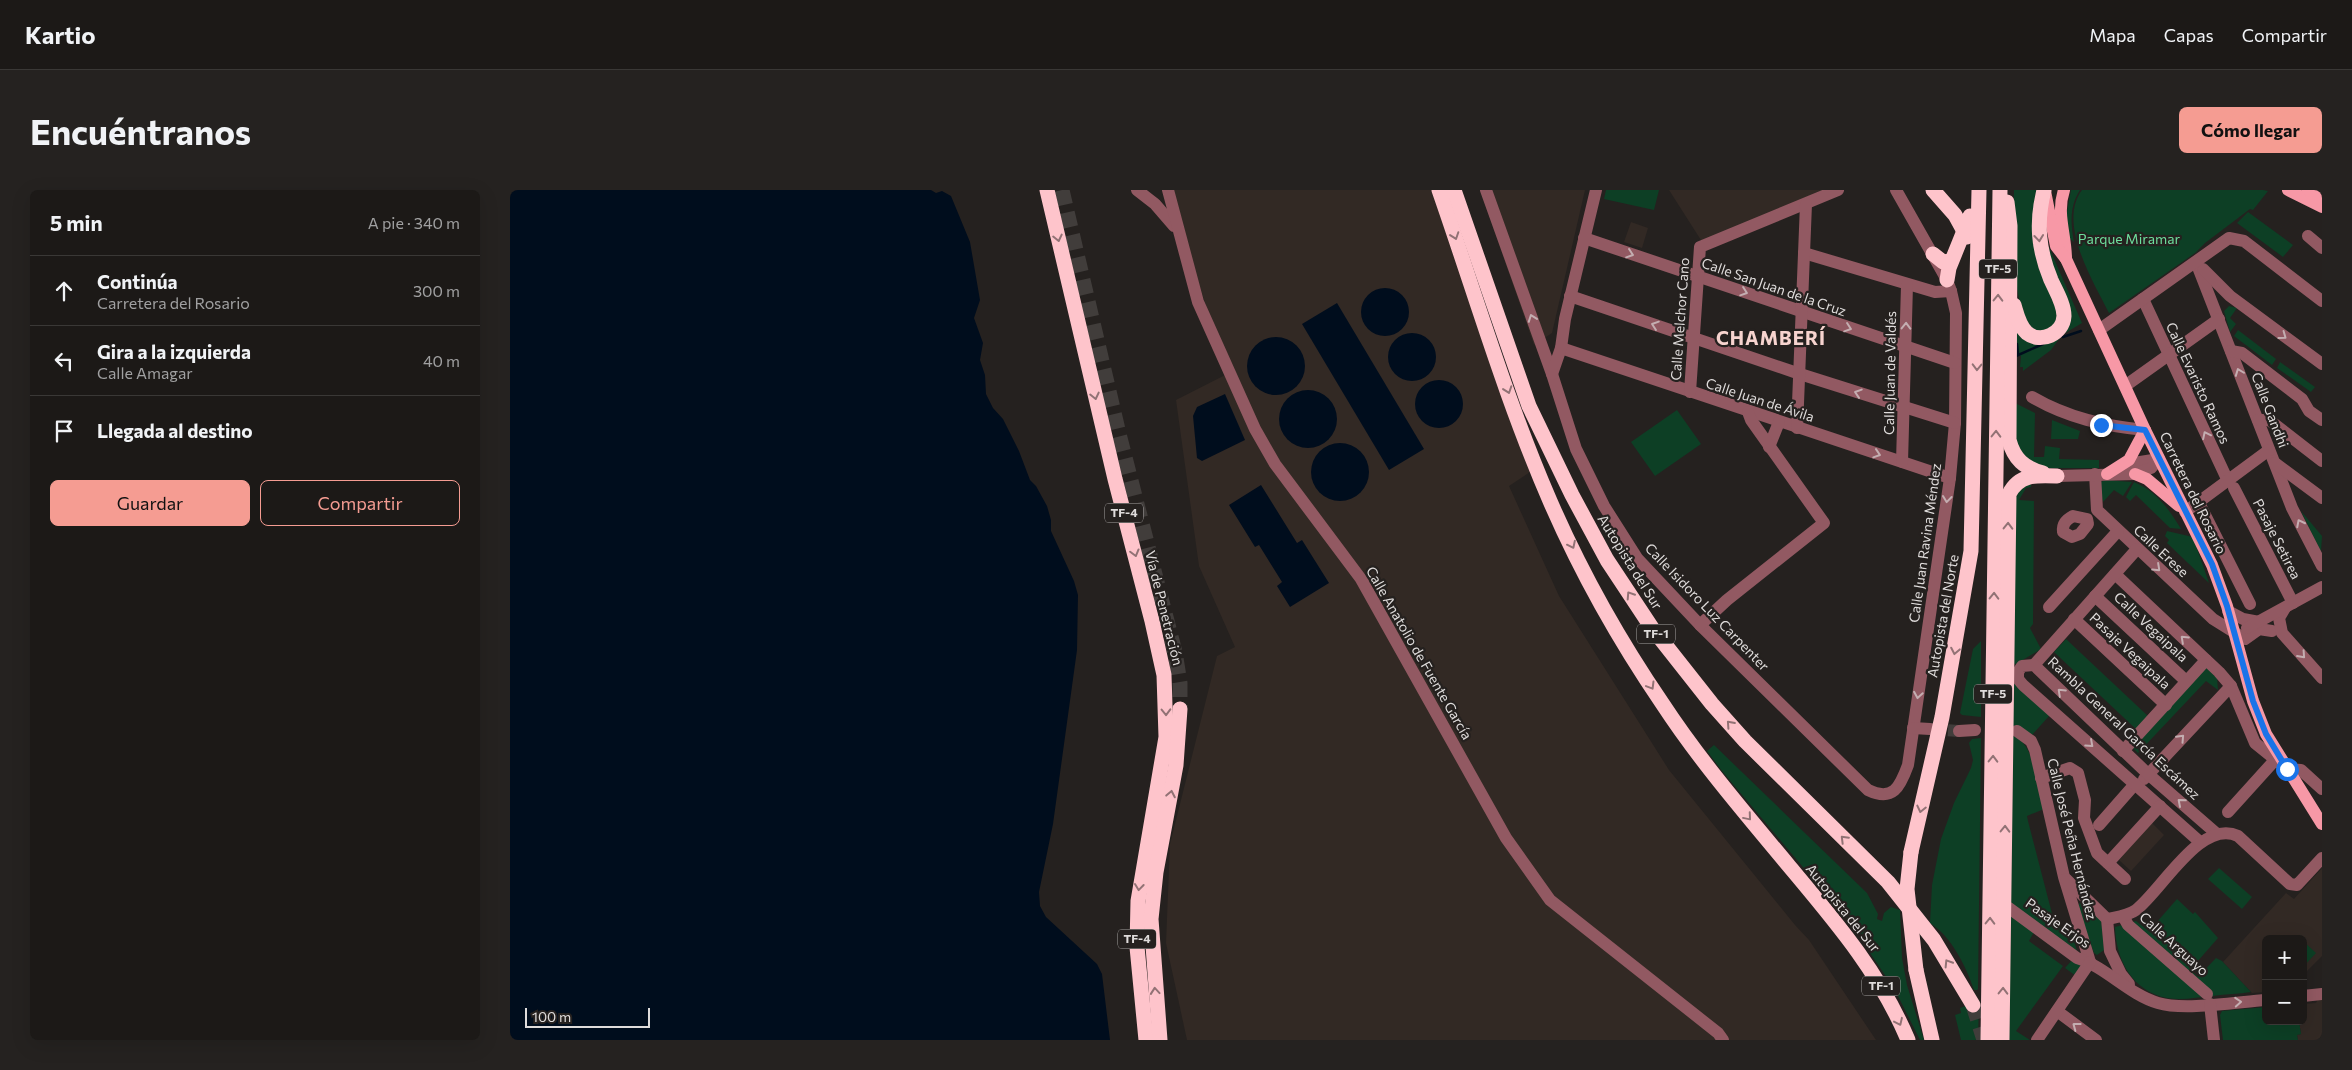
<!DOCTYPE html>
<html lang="es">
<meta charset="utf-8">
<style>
:root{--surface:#1c1917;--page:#252220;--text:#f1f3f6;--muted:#a0a0a1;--line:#3a3836;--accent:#f59c92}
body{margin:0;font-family:Commissioner,sans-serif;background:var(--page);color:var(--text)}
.controls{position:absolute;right:15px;bottom:15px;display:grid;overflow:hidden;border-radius:8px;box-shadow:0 5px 20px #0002}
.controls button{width:45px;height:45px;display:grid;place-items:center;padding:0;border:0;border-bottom:1px solid var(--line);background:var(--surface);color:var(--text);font:25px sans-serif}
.scale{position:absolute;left:15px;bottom:12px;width:125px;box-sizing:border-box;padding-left:5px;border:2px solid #dfdcdb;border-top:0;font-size:14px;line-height:18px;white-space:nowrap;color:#dfdcdb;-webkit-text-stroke:4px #25211f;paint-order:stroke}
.stop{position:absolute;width:15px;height:15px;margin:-11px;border:4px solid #1a73e8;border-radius:50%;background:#fff}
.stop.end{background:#1a73e8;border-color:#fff;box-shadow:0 1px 5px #0008}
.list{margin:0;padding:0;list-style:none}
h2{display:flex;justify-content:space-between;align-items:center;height:65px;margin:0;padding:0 20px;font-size:21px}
h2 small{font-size:16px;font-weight:400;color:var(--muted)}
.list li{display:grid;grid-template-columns:32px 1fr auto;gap:15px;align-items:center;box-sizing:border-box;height:70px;padding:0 20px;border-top:1px solid var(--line)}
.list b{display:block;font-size:19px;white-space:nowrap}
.list p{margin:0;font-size:16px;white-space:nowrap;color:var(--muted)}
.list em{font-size:16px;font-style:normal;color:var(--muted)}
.actions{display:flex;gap:10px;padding:15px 20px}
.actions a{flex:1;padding:11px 0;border:1px solid var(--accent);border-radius:8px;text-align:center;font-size:18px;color:var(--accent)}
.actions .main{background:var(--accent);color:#111}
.icon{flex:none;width:28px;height:28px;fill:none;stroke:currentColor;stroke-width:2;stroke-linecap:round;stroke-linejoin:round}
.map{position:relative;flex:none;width:1812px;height:850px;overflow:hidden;border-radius:8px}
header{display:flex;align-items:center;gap:30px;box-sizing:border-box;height:70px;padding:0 25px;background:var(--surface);border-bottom:1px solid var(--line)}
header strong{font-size:24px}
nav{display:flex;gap:28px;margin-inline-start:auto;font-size:18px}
.intro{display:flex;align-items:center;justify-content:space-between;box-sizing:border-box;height:120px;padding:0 30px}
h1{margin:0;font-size:35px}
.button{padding:12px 22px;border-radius:8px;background:var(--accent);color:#111;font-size:18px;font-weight:700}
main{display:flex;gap:30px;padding:0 30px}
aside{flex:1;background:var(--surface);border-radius:8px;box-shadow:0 5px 20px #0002}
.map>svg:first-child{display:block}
</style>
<header>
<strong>Kartio</strong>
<nav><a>Mapa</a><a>Capas</a><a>Compartir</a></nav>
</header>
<div class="intro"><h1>Encuéntranos</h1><a class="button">Cómo llegar</a></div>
<main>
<aside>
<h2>5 min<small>A pie · 340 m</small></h2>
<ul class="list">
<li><svg class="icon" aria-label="ahead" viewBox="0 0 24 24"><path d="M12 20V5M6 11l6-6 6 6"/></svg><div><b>Continúa</b><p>Carretera del Rosario</p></div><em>300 m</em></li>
<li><svg class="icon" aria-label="left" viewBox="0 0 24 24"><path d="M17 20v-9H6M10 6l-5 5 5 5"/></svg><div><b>Gira a la izquierda</b><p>Calle Amagar</p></div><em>40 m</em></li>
<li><svg class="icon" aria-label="arrive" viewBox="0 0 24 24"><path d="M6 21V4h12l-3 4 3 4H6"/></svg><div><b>Llegada al destino</b></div></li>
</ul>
<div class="actions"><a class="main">Guardar</a><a>Compartir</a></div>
</aside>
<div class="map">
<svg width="1812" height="850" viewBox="0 0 1812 850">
<rect width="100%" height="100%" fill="#25211f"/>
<g fill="#322924">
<polygon points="663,0 923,0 1023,280 999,296 1049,406 1159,580 1285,735 1299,750 1366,850 677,850 656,753 660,654 707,466 725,457 689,376 666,210 725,180 699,125 680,67"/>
<polygon points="970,0 1075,0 1042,143 1024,155"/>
<polygon points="1159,0 1334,0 1196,58"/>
<polygon points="1121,32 1138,38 1132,58 1114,52"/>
<polygon points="1642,633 1654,645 1621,681 1609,670"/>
<polygon points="1812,678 1812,766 1793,785 1793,749 1756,749 1756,802 1742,803 1713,772 1776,703 1784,709"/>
<polygon points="1808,809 1812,809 1812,850 1788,850 1787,845 1791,844 1789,831 1793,831 1793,814 1806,813"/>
</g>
<g fill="#0d3f25">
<polygon points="1096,0 1149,0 1144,20 1094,9"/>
<path d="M1504,0H1526L1525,12L1548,125L1545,135C1542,136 1538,140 1535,141C1497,150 1504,21 1504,0Z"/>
<path d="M1561,0H1570C1559,17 1561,34 1564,52L1559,48L1556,27Z"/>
<path d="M1572,0H1753L1758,1L1743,20L1740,19L1695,53L1685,63L1599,123C1583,91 1547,33 1572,0Z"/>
<polygon points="1738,22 1783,55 1773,67 1727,33"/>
<polygon points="1535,41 1538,55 1572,133 1552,145 1541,160 1513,181 1513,177 1510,177 1511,166 1507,166 1505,132 1512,144 1554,141"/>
<polygon points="1719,116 1727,118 1720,128 1726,134 1720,142 1714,121"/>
<polygon points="1728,140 1766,169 1762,175 1724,146"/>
<polygon points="1770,172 1805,197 1801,202 1767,178"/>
<polygon points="1505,213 1525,223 1524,267 1534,267 1535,256 1550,258 1549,269 1589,270 1589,278 1539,278 1515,272 1504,250"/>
<polygon points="1167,220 1191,254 1145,286 1121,252"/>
<polygon points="1542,230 1570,241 1568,249 1541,249"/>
<polygon points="1595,290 1622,292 1613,306 1604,300 1593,312 1589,293"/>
<path d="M1624,292C1646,301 1659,319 1671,339L1660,338L1626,305L1620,311L1616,307Z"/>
<polygon points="1521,293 1521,297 1516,298 1509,310 1524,311 1523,434 1520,438 1531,459 1506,474 1502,473 1505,309 1509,301"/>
<polygon points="1791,321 1812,346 1811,362"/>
<polygon points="1657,341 1683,347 1699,393 1657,353 1659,350 1655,346"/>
<polygon points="1556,449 1640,528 1628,541 1544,462"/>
<polygon points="1471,451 1471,527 1452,525 1450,523 1463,459"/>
<polygon points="1696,476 1707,488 1708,500 1696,491 1628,563 1621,556"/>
<polygon points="1503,491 1540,525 1521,546 1503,536"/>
<path d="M1503,546C1524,551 1529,600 1534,619L1517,626L1518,631L1546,739L1560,735L1571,776L1566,786L1555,778L1563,769L1524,742L1519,751L1553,776L1506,841L1520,850H1499Z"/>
<path d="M1471,548L1468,799L1467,800H1464C1456,776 1441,746 1420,733L1422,695L1431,649L1444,613L1461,578L1463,570L1459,553L1462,549Z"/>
<polygon points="1204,555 1357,703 1368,724 1367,729 1372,731 1374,723 1381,717 1390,720 1392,768 1397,795 1414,850 1410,850 1385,800 1354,754 1356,752 1212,581 1197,561"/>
<polygon points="1709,678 1742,707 1732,719 1698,689"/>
<path d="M1667,709L1683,724L1685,722L1708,748L1680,780L1688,787L1706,768L1712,771L1741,802C1729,804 1716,804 1703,806C1688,807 1672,811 1657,808C1622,801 1606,770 1605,737L1626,731L1639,741Z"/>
<polygon points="1570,713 1574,713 1591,728 1594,760 1587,765 1584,763 1567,716"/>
<polygon points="1793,751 1806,763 1793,777"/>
<polygon points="1469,811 1468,850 1451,850 1445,825 1451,823 1450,818"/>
<polygon points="1756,817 1756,831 1789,831 1791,844 1787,845 1788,850 1713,850 1710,825 1712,821"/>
</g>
<g fill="#000d1d">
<polygon points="0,0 421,0 426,3 432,1 441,6 460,52 470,110 464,128 473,153 470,170 475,185 476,204 483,218 493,229 509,261 520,290 526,296 537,316 541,330 541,341 564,391 568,405 567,460 543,634 529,702 530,716 536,727 587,774 592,784 600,850 0,850"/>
<circle cx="875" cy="122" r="24"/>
<polygon points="827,113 914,259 879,280 792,134"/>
<circle cx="902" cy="167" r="24"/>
<circle cx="766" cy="176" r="29"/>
<circle cx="929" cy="214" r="24"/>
<circle cx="798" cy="229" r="29"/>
<polygon points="715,204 735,250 692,271 687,268 683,226 687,217"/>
<circle cx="830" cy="282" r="29"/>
<polygon points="751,295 787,353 792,350 819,393 780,417 767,396 772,392 749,355 745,357 719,315"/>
</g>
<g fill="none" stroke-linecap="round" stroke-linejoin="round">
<g stroke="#000d1d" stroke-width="2.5">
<polyline points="1553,147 1571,141"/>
<polyline points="1507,154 1508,164"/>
<polyline points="1506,166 1533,154"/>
</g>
<polyline stroke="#413d3b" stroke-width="12" stroke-dasharray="12 6" stroke-linecap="butt" points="1420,539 1449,541"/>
<g stroke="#413d3b" stroke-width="15" stroke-dasharray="15 8" stroke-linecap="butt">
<polyline points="552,0 609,244 665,462 670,493 670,519"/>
<polyline points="1463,815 1474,850"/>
</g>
<g stroke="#925962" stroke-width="12">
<polyline points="627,0 645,14 664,36"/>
<polyline points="658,0 688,112 745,239 765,274 851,389 996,648 1040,710 1208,843 1213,850"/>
<path d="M976,0L1042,184L1066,259L1094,316L1127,368L1190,435L1358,600C1383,612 1390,597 1398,575L1440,288L1445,233L1446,123L1441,101L1437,90L1386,0"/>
<polyline points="1798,46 1812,58"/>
<polyline points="1074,48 1445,173"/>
<polyline points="1294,63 1425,102 1441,101"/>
<polyline points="1686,72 1782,318 1812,376"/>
<polyline points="1693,79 1720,106 1812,174"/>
<polyline points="1060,106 1290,184 1445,233"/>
<polyline points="1633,109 1717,289"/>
<polyline points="1589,140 1719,48 1734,51 1812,111"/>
<polyline points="1051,158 1440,288"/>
<polyline points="1721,161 1732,163 1792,209 1799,221 1812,230"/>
<polyline points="1042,184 1051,158 1055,129 1086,0"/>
<polyline points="1615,196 1709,129"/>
<polyline points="1180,202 1190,57 1328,0"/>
<path d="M1522,207C1558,228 1595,236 1635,240"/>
<polyline points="1748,230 1759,230 1812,271"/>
<polyline points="1287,238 1296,14"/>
<polyline points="1259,257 1269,232"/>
<polyline points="1392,272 1397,95"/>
<polyline points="1765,273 1812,308"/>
<polyline points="1609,279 1624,273 1649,269"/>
<polyline points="1585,284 1587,320 1703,429 1735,449 1749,439 1762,441"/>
<polyline points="1547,286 1625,284 1641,278 1649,269"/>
<polyline points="1724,298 1783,413"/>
<polyline points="1688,311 1740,414"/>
<polyline points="1675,322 1759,260"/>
<path d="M1563,326L1577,329L1578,334L1570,344L1562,347L1553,342C1552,334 1556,330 1563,326Z"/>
<polyline points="1605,384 1709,482 1721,496 1745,553 1777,579 1791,580 1812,599"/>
<polyline points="1585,406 1676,491"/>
<polyline points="1539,417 1608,341"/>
<polyline points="1775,418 1769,428 1772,443 1812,488"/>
<polyline points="1718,421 1733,429 1749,432"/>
<polyline points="1564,429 1656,515"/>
<polyline points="1190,435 1217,410 1314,333 1241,230 1238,222"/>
<polyline points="1737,438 1812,397"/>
<polyline points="1524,475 1627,359"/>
<polyline points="1403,538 1420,539"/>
<polyline points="1449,541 1465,540"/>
<polyline points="1507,541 1521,551 1525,560 1554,687 1580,772"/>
<polyline points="1613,561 1696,470"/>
<polyline points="1531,588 1560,578 1568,583 1575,610 1574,628 1587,663 1615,689"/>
<polyline points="1634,589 1721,496"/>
<polyline points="1718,622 1765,570"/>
<polyline points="1589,635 1625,594"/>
<polyline points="1690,652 1513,495 1508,489 1508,482 1512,476 1524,475 1638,584 1707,644"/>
<polyline points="1598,673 1650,616"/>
<polyline points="1556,689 1597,729 1600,761 1611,784 1619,794"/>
<path d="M1499,718L1567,768C1596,777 1618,804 1648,813C1674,821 1727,812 1756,810"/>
<polyline points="1613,726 1618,735 1697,804"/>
<path d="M1597,729C1606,727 1618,726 1626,720C1652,700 1691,628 1728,646L1780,694L1787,695L1812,668"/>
<polyline points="1793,806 1812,804"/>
<polyline points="1700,814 1704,850"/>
<polyline points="1547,821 1586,850"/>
<polyline points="1527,850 1580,772"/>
</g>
<g stroke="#f798a6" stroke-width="12">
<path d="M1554,0C1546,24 1556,44 1556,69"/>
<polyline points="1778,0 1812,17"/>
<polyline points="1798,0 1812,7"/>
<polyline points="1535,1 1546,56 1556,69 1635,240 1702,375 1717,416 1743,511 1756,544 1812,634"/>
<polyline points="1597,284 1619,270 1635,240"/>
<polyline points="1625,284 1637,289 1669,316"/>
</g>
<g stroke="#fec4cb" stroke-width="15">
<polyline points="537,0 605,289 642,431 654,485 656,547 628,711 627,757 636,850"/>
<path d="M929,0C965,103 996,210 1040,311C1070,380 1109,450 1152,513C1190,571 1235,623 1279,676C1325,731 1370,783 1398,850"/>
<polyline points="944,0 1019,216 1062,305 1097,370 1142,438 1202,514 1235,551 1378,692 1424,750 1463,815"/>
<polyline points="1423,0 1445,25 1457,47"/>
<path d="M1497,12L1500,36L1499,250C1504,269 1514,278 1533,283"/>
<polyline points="1423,64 1433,72 1441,71"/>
<polyline points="1437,90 1439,78 1460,26"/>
<path d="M1504,115C1507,125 1509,136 1517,143C1531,154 1553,144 1554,126C1554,114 1546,101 1541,90C1528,59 1526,32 1534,0"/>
<polyline points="1401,662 1432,527 1461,361 1469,0"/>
<polyline points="1406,780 1422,850"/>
<polyline points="650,850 641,729 646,682 666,575 670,519"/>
<polyline points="1478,850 1490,0"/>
<path d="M1492,850L1499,304C1509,284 1526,285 1547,286"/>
</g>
<polyline stroke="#fec4cb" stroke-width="15" points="1401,662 1397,699 1406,780"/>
</g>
<defs><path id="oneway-chevron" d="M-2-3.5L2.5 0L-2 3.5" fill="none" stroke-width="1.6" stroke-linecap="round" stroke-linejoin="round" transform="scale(1.25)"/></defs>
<g stroke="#927275">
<use href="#oneway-chevron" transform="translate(945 46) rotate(71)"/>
<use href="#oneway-chevron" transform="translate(548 48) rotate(77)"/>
<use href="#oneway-chevron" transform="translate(1529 48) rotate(84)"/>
<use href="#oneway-chevron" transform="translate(1488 108) rotate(-89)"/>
<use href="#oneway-chevron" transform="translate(1467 177) rotate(91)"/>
<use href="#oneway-chevron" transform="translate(998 200) rotate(71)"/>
<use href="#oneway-chevron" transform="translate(585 206) rotate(77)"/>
<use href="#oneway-chevron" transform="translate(1486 244) rotate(-89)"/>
<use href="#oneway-chevron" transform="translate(1498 336) rotate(-89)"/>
<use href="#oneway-chevron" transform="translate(1062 355) rotate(64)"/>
<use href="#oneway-chevron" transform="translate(625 363) rotate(75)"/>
<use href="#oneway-chevron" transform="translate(1120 405) rotate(-123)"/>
<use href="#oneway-chevron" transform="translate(1484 406) rotate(-89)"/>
<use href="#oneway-chevron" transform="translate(1445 461) rotate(101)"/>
<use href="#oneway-chevron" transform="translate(1141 496) rotate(59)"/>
<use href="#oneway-chevron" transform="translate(656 522) rotate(89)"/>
<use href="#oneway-chevron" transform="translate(1220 534) rotate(-132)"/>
<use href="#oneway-chevron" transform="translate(1483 569) rotate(-89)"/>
<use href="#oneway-chevron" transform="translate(661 604) rotate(-79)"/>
<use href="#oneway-chevron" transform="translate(1411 619) rotate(103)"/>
<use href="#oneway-chevron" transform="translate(1238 627) rotate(50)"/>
<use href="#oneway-chevron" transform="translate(1495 639) rotate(-89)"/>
<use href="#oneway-chevron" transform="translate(1334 649) rotate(-135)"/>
<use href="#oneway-chevron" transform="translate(629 697) rotate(97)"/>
<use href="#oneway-chevron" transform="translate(1480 731) rotate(-89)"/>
<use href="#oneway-chevron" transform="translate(1438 773) rotate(-122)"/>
<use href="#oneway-chevron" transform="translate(645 801) rotate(-95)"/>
<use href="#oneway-chevron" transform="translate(1493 801) rotate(-89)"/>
<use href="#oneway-chevron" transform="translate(1389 832) rotate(65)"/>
</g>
<g stroke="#c4aeb1">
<use href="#oneway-chevron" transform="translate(1120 64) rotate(19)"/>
<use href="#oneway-chevron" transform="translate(1234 102) rotate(19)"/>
<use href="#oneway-chevron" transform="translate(1022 128) rotate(-110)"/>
<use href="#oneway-chevron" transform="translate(1145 135) rotate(-161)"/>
<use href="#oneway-chevron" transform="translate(1396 136) rotate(-89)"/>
<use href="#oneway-chevron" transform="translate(1338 138) rotate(19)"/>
<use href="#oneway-chevron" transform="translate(1773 146) rotate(36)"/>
<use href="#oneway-chevron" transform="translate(1729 182) rotate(-111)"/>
<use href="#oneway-chevron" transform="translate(1348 203) rotate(-162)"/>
<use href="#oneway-chevron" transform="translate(1696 245) rotate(-116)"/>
<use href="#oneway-chevron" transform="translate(1367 264) rotate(18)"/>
<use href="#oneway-chevron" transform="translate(1437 309) rotate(97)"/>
<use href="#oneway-chevron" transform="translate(1790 333) rotate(-117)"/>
<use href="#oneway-chevron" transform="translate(1647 378) rotate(43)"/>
<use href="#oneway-chevron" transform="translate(1674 449) rotate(-137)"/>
<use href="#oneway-chevron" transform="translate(1792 465) rotate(48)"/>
<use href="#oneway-chevron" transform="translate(1551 502) rotate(-137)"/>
<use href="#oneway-chevron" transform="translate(1408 505) rotate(99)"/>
<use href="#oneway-chevron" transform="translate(1671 548) rotate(-47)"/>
<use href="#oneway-chevron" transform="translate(1580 554) rotate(42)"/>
<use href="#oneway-chevron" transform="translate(1671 612) rotate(-139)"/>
<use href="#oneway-chevron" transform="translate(1728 812) rotate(-4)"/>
<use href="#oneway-chevron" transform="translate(1566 836) rotate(-143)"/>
</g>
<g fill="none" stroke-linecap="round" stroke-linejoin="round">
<polyline stroke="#1a73e8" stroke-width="6" points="1591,235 1635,240 1702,374 1717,416 1743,511 1756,544 1777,579"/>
</g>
<g text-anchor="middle" stroke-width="4.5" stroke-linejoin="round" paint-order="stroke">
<g fill="#25211f" stroke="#a7a4a3" stroke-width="1">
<rect x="1469" y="69.5" width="38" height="19" rx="4"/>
<rect x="595" y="313.5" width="38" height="19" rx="4"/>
<rect x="1127" y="434.5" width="38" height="19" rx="4"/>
<rect x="1464" y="494.5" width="38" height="19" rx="4"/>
<rect x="608" y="739.5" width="38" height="19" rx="4"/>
<rect x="1352" y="786.5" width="38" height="19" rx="4"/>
</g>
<g font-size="12" font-weight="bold" fill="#dfdcdb">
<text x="1488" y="83">TF-5</text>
<text x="614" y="327">TF-4</text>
<text x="1146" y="448">TF-1</text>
<text x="1483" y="508">TF-5</text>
<text x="627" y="753">TF-4</text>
<text x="1371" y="800">TF-1</text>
</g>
<g font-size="14" fill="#6ede9d" stroke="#25211f">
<text x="1619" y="54">Parque Miramar</text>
</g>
<g font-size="14" fill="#dfdcdb" stroke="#25211f">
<text transform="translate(1264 97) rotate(19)" y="5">Calle San Juan de la Cruz</text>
<text transform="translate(1170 129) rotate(-86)" y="5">Calle Melchor Cano</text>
<text transform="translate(1380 183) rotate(-89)" y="5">Calle Juan de Valdés</text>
<text transform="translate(1688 193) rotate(65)" y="5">Calle Evaristo Ramos</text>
<text transform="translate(1250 210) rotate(18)" y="5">Calle Juan de Ávila</text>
<text transform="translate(1760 220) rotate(69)" y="5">Calle Gandhi</text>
<text transform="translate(1683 303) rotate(64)" y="5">Carretera del Rosario</text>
<text transform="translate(1767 349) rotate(63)" y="5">Pasaje Setirea</text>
<text transform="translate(1415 353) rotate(-82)" y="5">Calle Juan Ravina Méndez</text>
<text transform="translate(1651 361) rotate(43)" y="5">Calle Erese</text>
<text transform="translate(1120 372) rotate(58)" y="5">Autopista del Sur</text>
<text transform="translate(1197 417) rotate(46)" y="5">Calle Isidoro Luz Carpenter</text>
<text transform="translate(654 418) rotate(76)" y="5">Vía de Penetración</text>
<text transform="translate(1433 426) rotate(-80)" y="5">Autopista del Norte</text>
<text transform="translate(1641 437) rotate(43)" y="5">Calle Vegaipala</text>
<text transform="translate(1620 461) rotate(43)" y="5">Pasaje Vegaipala</text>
<text transform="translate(909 463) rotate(60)" y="5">Calle Anatolio de Fuente García</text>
<text transform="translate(1614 538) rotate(43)" y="5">Rambla General García Escámez</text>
<text transform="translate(1562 649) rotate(76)" y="5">Calle José Peña Hernández</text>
<text transform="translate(1333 718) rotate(51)" y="5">Autopista del Sur</text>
<text transform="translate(1548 733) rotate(35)" y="5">Pasaje Erjos</text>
<text transform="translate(1664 754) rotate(42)" y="5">Calle Arguayo</text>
</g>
<g font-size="19" font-weight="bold" letter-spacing="1" fill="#f7d4cf" stroke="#25211f">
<text x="1261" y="155">CHAMBERÍ</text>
</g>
</g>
</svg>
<div class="controls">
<button>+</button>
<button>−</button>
</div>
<div class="scale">100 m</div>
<div class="stop" style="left:1777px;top:579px"></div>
<div class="stop end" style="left:1591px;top:235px"></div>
</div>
</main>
